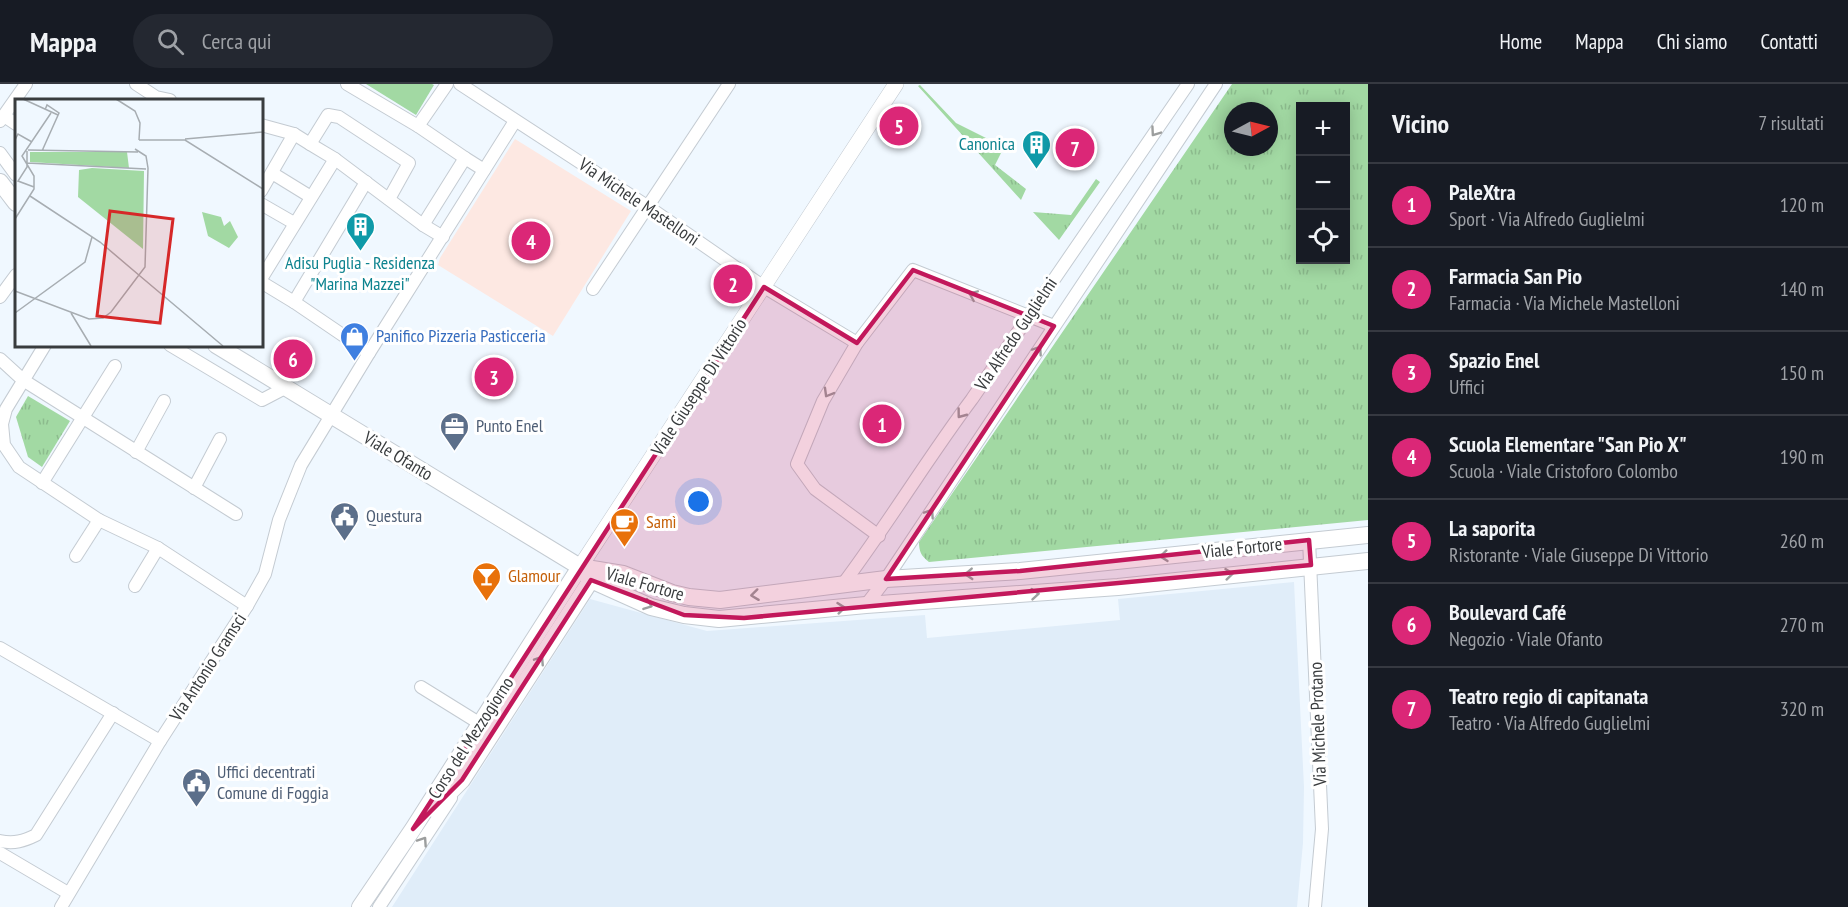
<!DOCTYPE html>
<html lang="it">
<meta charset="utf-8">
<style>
:root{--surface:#171b24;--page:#242831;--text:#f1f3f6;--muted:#9ea1a6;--line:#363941;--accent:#db2777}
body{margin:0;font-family:"PT Sans Narrow",sans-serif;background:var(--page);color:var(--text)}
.controls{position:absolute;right:18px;top:18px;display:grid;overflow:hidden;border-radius:0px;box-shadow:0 3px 15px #0003}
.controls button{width:54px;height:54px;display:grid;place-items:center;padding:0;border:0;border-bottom:2px solid var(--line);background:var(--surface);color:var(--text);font:30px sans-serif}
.compass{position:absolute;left:1224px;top:18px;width:54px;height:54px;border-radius:50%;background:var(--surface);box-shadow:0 3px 15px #0003;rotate:83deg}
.you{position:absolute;left:699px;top:418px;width:21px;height:21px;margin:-15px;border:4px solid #fff;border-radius:50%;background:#1a73e8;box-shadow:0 0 0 9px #1a73e833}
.badge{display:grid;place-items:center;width:39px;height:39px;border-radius:50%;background:var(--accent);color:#fff;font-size:20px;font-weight:700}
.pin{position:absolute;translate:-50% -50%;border:3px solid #fff;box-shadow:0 2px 6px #0006}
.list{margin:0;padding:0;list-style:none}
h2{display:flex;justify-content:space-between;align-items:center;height:78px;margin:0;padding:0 24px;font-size:26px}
h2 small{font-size:20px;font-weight:400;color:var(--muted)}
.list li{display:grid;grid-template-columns:39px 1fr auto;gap:18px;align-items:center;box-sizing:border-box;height:84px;padding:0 24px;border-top:2px solid var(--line)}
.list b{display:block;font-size:22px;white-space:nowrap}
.list p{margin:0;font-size:20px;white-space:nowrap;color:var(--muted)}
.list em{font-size:20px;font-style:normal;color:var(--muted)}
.icon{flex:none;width:33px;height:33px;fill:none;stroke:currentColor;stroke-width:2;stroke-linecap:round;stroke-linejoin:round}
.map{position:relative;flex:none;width:1368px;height:823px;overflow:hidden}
header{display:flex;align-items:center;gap:36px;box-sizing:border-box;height:84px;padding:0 30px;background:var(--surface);border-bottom:2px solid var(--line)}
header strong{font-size:28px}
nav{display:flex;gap:33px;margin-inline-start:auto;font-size:21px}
.search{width:420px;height:54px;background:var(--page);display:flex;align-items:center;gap:15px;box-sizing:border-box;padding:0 21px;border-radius:33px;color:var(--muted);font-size:22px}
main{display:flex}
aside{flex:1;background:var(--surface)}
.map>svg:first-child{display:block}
</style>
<header>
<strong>Mappa</strong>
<div class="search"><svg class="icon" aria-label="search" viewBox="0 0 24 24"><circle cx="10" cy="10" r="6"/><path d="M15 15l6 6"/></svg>Cerca qui</div>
<nav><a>Home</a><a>Mappa</a><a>Chi siamo</a><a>Contatti</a></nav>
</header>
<main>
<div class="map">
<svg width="1368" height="823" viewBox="0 0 1368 823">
<defs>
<pattern id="grass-tufts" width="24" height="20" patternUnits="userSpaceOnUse" patternTransform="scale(1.5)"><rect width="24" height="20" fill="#a2d9a3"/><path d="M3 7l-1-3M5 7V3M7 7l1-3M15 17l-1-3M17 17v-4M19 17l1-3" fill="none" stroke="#8cbb8d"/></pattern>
</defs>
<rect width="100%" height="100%" fill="#f0f8ff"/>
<polygon fill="#e0edf9" points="1294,498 1304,703 1303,759 1297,823 392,823 590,515 707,547 925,531 927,554 1120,536 1118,515"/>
<polygon fill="#fde8e2" points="515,55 631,127 553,252 438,181 440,174"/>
<g fill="url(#grass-tufts)" fill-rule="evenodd">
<path d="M1232,0H1368V436L929,478C921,472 919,467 919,458ZM1300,22H1346V176H1300ZM1233,27H1269V63H1233Z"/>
<polygon points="920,1 956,39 1004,63 995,81 1026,105 1021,116 918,2"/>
<polygon points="1096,95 1100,98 1059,156 1033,128 1071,131"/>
<polygon points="28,312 70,337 42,383 28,373 16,333"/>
</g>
<polygon fill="#a2d9a3" points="366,0 432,0 434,1 416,31"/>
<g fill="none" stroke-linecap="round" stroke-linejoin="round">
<defs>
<g id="minor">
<polyline points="136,0 156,13 170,16"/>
<polyline points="347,0 418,42 447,0"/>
<polyline points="460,0 647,122 764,203 857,259"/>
<polyline points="4,32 16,40"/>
<polyline points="0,37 26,0"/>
<polyline points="261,41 294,50 310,60 335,75 423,141 443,153"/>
<polyline points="418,42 465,74"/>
<polyline points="310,60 328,31 339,33 409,79 389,115"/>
<polyline points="0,69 16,91"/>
<polyline points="272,89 311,113"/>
<polyline points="366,98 294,218 369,269"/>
<polyline points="261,107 294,50"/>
<polyline points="261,120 294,139"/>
<polyline points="423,141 465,74 484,86"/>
<polyline points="261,195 335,75"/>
<polyline points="261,198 294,218"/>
<polyline points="593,205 729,0"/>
<polyline points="0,213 16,191"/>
<polyline points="45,261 6,325 2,340 4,361 19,383 99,436 158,464 247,522"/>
<polyline points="170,261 262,316 285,304"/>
<polyline points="0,275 23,296 236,430"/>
<polyline points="136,368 164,317"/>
<polyline points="42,399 115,282"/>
<polyline points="194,404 220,355"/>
<polyline points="879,452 815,405 797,380 823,317 857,259 913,186 1054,242"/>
<polyline points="1309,456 1322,745 1315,823"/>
<polyline points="76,472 99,436"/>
<path d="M843,500C888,440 927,375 972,315L1188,0"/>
<polyline points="135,502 158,464"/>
<polyline points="866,521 886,495 1216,0"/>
<polyline points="0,564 160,657"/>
<polyline points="421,603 479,639"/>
<path d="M0,757C14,760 24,757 36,751L113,629"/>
<polyline points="0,769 68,809"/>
<polyline points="61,823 160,657 247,522 265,490 279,436 301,381 369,269 515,37"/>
<polyline points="379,823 451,714"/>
</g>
<polyline id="tertiary" points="580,483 896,0"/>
<g id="secondary">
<polyline points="0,98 16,119"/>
<polyline points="216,261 580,483 591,496 651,523 684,531 719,535 866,521 1118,503 1368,477"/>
<polyline points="580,483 623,490 672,509 689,513 720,516 886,495 1020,487 1368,451"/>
<polyline points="433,725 462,696 591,496"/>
<polyline points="360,823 413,745 580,483"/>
</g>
</defs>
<use href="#minor" stroke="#c4cbd2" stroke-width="14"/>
<use href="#tertiary" stroke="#c4cbd2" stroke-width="16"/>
<use href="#secondary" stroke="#c4cbd2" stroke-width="18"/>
<use href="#minor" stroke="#fff" stroke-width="12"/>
<use href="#tertiary" stroke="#fff" stroke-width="15"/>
<use href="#secondary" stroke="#fff" stroke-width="16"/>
</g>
<defs><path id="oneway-chevron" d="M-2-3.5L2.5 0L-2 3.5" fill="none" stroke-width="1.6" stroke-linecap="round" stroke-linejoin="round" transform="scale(1.5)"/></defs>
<g stroke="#9c9e9e">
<use href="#oneway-chevron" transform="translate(1155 48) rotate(125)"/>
<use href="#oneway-chevron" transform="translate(973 211) rotate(-157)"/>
<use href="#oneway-chevron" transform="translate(1038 266) rotate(-56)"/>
<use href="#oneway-chevron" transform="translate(828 309) rotate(120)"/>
<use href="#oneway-chevron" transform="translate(961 330) rotate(127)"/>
<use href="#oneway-chevron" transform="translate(930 429) rotate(-56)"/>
<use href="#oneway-chevron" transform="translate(1164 472) rotate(174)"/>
<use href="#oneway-chevron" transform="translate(969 490) rotate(177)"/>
<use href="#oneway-chevron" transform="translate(1229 490) rotate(-6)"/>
<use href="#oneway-chevron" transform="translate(1035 510) rotate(-5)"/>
<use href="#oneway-chevron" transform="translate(755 511) rotate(173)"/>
<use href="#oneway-chevron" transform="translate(648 521) rotate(20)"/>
<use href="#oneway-chevron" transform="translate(841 524) rotate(-6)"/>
<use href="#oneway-chevron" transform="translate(540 576) rotate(-57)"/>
<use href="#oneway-chevron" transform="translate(423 757) rotate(-56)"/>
</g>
<path fill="#c2185b" fill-opacity="0.2" stroke="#c2185b" stroke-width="4.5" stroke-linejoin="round" d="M913,186L1054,242L886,495L1020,487L1309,456L1311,481L744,534L684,531L591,496L462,696L413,745L764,203L857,259Z"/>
<defs>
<symbol id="building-pin" viewBox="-11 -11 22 30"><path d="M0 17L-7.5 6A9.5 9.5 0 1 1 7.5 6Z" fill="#0f9aa8" stroke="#fff"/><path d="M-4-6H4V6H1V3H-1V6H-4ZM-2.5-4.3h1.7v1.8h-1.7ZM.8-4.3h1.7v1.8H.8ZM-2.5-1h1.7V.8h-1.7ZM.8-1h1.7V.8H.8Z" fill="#fff"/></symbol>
<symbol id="shop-pin" viewBox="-11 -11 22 30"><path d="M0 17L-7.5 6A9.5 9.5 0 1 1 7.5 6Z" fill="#3f7fe0" stroke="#fff"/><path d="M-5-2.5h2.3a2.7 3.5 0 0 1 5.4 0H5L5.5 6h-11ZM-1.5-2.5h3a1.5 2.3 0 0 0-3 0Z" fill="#fff"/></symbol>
<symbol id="office-pin" viewBox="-11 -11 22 30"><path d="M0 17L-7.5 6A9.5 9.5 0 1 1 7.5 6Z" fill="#5c6f8a" stroke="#fff"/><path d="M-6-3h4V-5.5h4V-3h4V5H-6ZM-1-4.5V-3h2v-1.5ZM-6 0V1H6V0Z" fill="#fff"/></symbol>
<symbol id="civic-pin" viewBox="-11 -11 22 30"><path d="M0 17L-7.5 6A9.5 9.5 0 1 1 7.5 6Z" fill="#5c6f8a" stroke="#fff"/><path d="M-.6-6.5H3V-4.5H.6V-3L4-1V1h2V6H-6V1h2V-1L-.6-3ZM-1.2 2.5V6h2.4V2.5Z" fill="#fff"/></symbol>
<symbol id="cafe-pin" viewBox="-11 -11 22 30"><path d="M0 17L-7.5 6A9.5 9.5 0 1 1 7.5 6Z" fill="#e8710a" stroke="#fff"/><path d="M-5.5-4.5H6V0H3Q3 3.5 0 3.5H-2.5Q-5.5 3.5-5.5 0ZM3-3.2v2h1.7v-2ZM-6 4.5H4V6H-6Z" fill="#fff"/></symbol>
<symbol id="bar-pin" viewBox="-11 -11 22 30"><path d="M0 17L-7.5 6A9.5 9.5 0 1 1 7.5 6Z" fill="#e8710a" stroke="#fff"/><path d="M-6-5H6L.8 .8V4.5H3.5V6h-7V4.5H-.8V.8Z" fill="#fff"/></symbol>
</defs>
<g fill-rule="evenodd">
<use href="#building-pin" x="1020" y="44" width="33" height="45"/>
<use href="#building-pin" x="344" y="126" width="33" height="45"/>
<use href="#shop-pin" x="338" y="236" width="33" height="45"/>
<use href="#office-pin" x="438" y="326" width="33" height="45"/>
<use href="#civic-pin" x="328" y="416" width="33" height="45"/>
<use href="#cafe-pin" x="608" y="422" width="33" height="45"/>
<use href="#bar-pin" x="470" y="476" width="33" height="45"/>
<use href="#civic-pin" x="180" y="682" width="33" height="45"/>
</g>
<g text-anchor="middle" stroke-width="6" stroke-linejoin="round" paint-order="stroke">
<g font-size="18" fill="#0d838f" stroke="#fff" text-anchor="end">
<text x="1015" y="66">Canonica</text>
<text x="360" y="185" text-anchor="middle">Adisu Puglia - Residenza<tspan x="360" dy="21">"Marina Mazzei"</tspan></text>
</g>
<g font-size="18" fill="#393c3e" stroke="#fff">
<text transform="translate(639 118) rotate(34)" y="6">Via Michele Mastelloni</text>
<text transform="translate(1016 250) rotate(-56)" y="6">Via Alfredo Guglielmi</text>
<text transform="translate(699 303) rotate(-57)" y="6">Viale Giuseppe Di Vittorio</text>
<text transform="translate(398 372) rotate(31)" y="6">Viale Ofanto</text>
<text transform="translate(1242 464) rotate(-6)" y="6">Viale Fortore</text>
<text transform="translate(645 500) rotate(16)" y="6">Viale Fortore</text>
<text transform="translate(208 583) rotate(-57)" y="6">Via Antonio Gramsci</text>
<text transform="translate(1318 640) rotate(-92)" y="6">Via Michele Protano</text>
<text transform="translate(471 654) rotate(-57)" y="6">Corso del Mezzogiorno</text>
</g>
<g font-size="18" fill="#366cbe" stroke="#fff" text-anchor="start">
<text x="376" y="258">Panifico Pizzeria Pasticceria</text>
</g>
<g font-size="18" fill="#4e5e75" stroke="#fff" text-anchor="start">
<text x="476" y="348">Punto Enel</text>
<text x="366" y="438">Questura</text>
<text x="217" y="694">Uffici decentrati<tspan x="217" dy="21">Comune di Foggia</tspan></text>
</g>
<g font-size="18" fill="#c56008" stroke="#fff" text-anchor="start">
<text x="646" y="444">Samì</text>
<text x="508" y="498">Glamour</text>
</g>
</g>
<g transform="translate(15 15)">
<rect width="248" height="248" fill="#f0f8ff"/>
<path d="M77,69L129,72L128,150L63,98L64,71ZM187,113L206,118L209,127L215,122L223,138L214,149L193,137Z" fill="#a2d9a3"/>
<path d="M15,53H112L114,69L15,63Z" fill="#a2d9a3"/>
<path fill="none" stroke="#a7adb2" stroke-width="1.5" d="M8,0L43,16M101,0L120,12L125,24L124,41M170,40L248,33M0,41L3,35L17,43M124,41H170L248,90M13,51L123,53M12,52V68L3,82L19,88M27,52L44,14L32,6L30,11M12,64L131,70M15,97L85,143L125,177M0,120L19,90V77L7,57L36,14M125,177L208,247M0,192L74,220L88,219L96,213L130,168L133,69L131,57L120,50M0,214L70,163L77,138M56,214L76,247"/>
<path fill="#d62828" fill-opacity="0.15" stroke="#d62828" stroke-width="3" d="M95,112L158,120L145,224L82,217Z"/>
<rect width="248" height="248" fill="none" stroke="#393c3e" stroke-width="3"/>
</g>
</svg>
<div class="controls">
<button>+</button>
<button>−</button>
<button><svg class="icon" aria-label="locate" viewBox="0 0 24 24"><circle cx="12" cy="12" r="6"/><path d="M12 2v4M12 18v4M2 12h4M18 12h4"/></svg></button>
</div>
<svg class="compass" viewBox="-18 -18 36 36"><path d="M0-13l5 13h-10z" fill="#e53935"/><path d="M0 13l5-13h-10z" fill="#9ea1a6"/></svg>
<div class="you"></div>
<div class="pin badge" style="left:882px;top:340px">1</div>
<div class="pin badge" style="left:733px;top:200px">2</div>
<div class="pin badge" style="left:494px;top:293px">3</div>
<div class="pin badge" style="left:531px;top:157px">4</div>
<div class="pin badge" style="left:899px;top:42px">5</div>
<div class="pin badge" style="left:293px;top:275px">6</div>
<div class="pin badge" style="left:1075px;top:64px">7</div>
</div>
<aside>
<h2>Vicino<small>7 risultati</small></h2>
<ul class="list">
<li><span class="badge">1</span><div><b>PaleXtra</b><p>Sport · Via Alfredo Guglielmi</p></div><em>120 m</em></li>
<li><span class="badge">2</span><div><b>Farmacia San Pio</b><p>Farmacia · Via Michele Mastelloni</p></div><em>140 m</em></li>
<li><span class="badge">3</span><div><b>Spazio Enel</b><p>Uffici</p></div><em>150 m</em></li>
<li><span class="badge">4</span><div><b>Scuola Elementare &quot;San Pio X&quot;</b><p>Scuola · Viale Cristoforo Colombo</p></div><em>190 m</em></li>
<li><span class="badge">5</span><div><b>La saporita</b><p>Ristorante · Viale Giuseppe Di Vittorio</p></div><em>260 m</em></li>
<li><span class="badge">6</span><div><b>Boulevard Café</b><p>Negozio · Viale Ofanto</p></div><em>270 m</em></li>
<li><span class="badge">7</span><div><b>Teatro regio di capitanata</b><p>Teatro · Via Alfredo Guglielmi</p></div><em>320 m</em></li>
</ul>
</aside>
</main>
